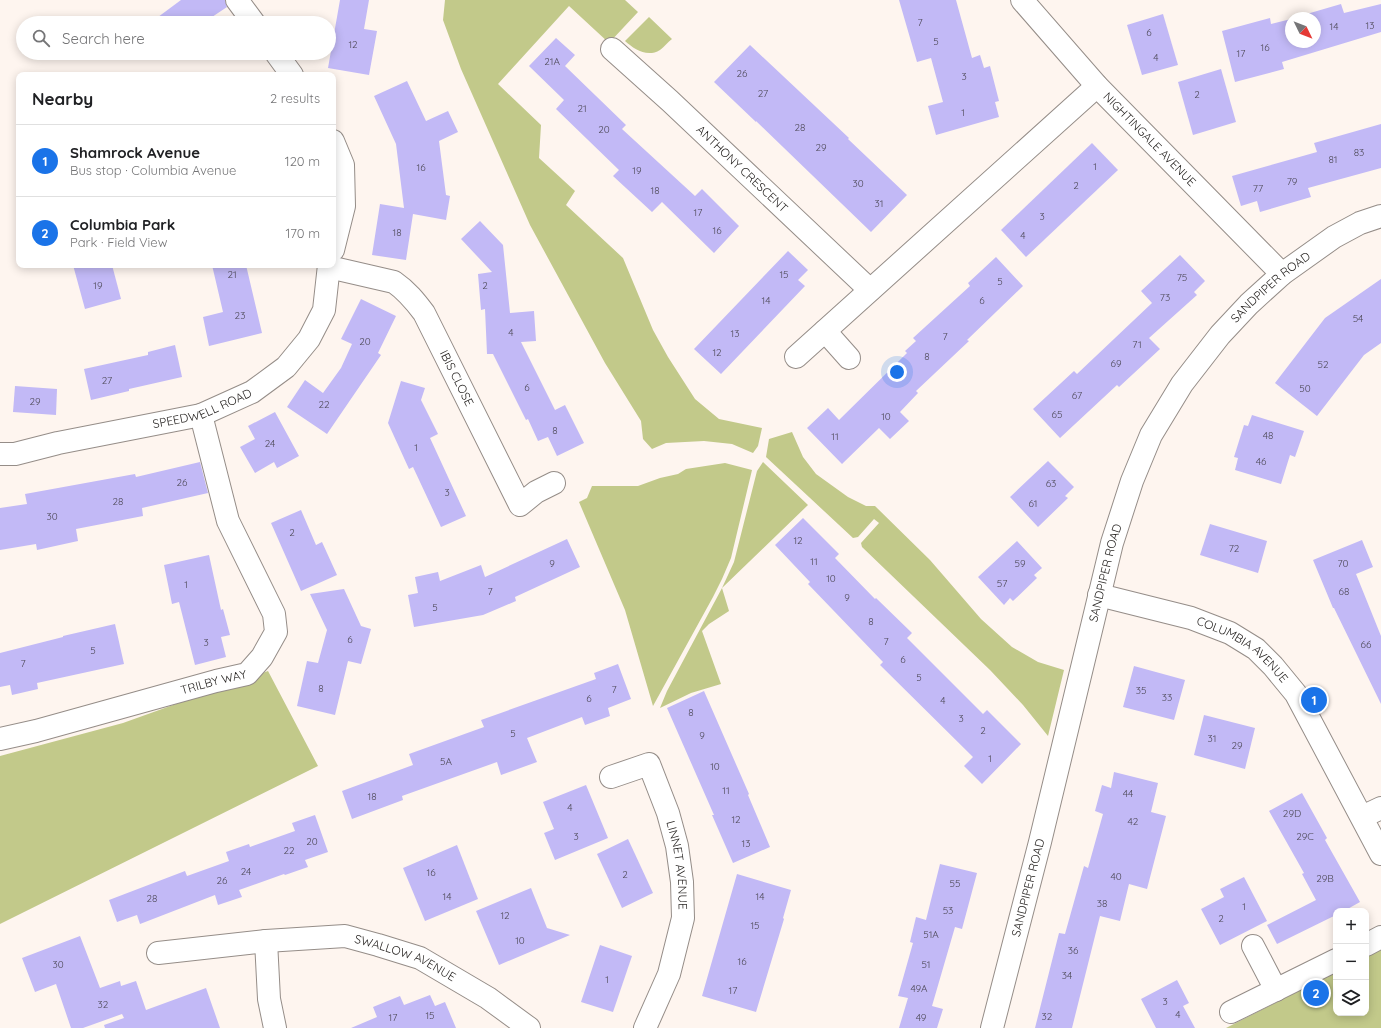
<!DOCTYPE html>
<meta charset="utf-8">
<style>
:root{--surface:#fff;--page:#f6f6f6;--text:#202124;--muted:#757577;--line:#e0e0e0;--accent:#1a73e8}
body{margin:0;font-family:Quicksand,sans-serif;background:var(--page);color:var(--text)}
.controls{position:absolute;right:12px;bottom:12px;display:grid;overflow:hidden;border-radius:8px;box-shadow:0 2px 10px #0003}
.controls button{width:36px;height:36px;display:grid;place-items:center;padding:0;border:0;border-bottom:1px solid var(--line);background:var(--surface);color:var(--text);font:20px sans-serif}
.compass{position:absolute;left:1285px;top:12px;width:36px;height:36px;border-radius:50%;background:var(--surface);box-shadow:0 2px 10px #0003;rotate:133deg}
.you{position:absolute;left:897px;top:372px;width:14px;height:14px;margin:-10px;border:3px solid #fff;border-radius:50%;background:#1a73e8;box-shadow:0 0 0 6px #1a73e833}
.badge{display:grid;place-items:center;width:26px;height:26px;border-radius:50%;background:var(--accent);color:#fff;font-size:13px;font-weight:700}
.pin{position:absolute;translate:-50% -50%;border:2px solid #fff;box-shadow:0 1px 4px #0006}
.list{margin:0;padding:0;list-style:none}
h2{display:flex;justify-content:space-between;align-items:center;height:52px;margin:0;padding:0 16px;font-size:17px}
h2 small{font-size:13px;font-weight:400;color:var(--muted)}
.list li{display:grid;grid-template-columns:26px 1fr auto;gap:12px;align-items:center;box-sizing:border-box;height:72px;padding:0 16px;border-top:1px solid var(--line)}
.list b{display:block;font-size:15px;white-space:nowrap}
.list p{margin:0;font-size:13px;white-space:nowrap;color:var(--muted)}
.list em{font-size:13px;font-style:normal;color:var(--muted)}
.icon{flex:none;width:22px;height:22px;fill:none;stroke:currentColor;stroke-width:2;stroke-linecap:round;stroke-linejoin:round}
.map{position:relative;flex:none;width:1381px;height:1028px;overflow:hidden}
.search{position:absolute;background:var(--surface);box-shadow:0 2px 10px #0003;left:16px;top:16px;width:320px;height:44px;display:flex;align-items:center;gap:10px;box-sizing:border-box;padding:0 14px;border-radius:22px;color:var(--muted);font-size:15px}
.panel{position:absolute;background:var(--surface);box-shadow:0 2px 10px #0003;left:16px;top:72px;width:320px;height:196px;border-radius:8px}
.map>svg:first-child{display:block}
</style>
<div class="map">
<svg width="1381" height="1028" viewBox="0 0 1381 1028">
<rect width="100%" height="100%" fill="#fef5ef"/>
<g fill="#c2c98a">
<polygon points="445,0 625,0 638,12 609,43 569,6 498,84 541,125 539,158 575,191 566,205 623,258 653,330 668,357 695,399 719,419 762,428 758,446 753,453 732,444 704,441 666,443 652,449 643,439 641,421 605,363 530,225 461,69 443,20"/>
<path d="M649,17L672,39C668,42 664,47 660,50C647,58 634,49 625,41Z"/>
<polygon points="792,432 803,457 816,474 848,497 866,506 875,506 930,560 981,619 1012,647 1038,662 1064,670 1048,736 1023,705 990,670 862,547 861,543 879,523 874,519 858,537 853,538 766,457 769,439"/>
<polygon points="763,462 808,505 722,588 729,611 709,624 702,631 721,684 691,693 660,708 667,691 722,588 734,562 757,471"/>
<polygon points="725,463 752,470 731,558 722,579 713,597 653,706 625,610 579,502 587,498 592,486 638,486 660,478 678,474 686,469"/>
<polygon points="268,671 318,766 0,924 0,756 123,723"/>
<polygon points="1381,949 1381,1028 1226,1028 1336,972 1336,1013 1366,1013 1366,957"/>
</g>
<g fill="#c2b9f6">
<polygon points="181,0 225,0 227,7 203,23 150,23"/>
<polygon points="340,0 369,0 364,29 377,31 369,75 328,68"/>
<polygon points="899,0 956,0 972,58 980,55 984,68 990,66 999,101 995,102 999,117 936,135 928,106 943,102 931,58 917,62"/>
<polygon points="1341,4 1344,13 1381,4 1381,32 1282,62 1284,69 1235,82 1222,31 1270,18 1271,24 1291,19 1291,42 1315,42 1315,18 1293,18"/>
<polygon points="1163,14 1178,65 1142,75 1127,25"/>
<polygon points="556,38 575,55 565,66 626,125 622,129 695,196 702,189 739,226 714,253 662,202 652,212 613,176 619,170 556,109 564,100 529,66"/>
<polygon points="750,45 849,138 848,139 907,195 871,232 756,121 756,122 714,82"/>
<polygon points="1221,69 1236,122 1193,135 1178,82"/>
<polygon points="407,81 426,121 448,111 458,132 439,141 446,195 450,196 446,220 413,214 406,260 372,255 380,204 404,208 396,144 374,96"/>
<polygon points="1381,124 1381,168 1308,188 1311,197 1260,212 1257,201 1241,206 1232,176 1317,152 1314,143"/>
<polygon points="1092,143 1118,170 1026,257 1001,230"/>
<polygon points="480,221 503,245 510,313 534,311 536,341 521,342 555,410 565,405 584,443 557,456 548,437 538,441 528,419 526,420 493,354 487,354 485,309 481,310 478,274 492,272 461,239"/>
<polygon points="788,251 808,270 798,280 805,286 721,374 694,349"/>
<polygon points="1180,255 1205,281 1194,292 1197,295 1149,338 1160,349 1119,387 1117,385 1060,438 1033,409 1074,371 1077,374 1152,303 1141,291"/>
<polygon points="996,257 1023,286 967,340 969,341 916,391 918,393 900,412 909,421 890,439 879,428 842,464 807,428 828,408 839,420 907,353 905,351 916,341 913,338 970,286 968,283"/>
<polygon points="73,265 112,265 121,299 85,309"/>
<polygon points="212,265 246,265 262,333 209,346 203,317 223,312"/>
<polygon points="1381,279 1381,343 1364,355 1317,416 1275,383 1325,318"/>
<polygon points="361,299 396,316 378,353 381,355 327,434 287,407 305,380 323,393 341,368 352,344 341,339"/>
<polygon points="175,345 182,377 129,389 129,391 91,400 84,369 148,355 148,352"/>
<polygon points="401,381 425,388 421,400 438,434 430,438 466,516 441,527 413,467 409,469 388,423"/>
<polygon points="15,386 57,389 56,415 13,412"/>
<polygon points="275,412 299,456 277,468 274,462 255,473 240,447 255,439 248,426"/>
<polygon points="1252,415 1304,431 1295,457 1290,455 1281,484 1235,470 1238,458 1234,457 1244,425 1248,426"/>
<polygon points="1048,461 1074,487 1065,496 1068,498 1038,527 1010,497"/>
<polygon points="200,462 208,493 142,508 143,516 76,529 78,541 37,550 36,544 0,550 0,508 27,504 25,494 135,474 136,477"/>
<polygon points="301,510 316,545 322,542 337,575 301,591 271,523"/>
<polygon points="803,518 839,554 835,558 875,599 876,598 912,633 907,638 983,714 987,710 1021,744 982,784 964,766 973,757 880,665 883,662 808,584 810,582 775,545"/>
<polygon points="1210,524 1267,541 1258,573 1200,555"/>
<polygon points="567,539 580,567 515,597 516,601 483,615 414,627 408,595 418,593 415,577 438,572 440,581 481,565 485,577"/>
<polygon points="1362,540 1373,567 1356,574 1381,636 1381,704 1334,608 1333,608 1313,560"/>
<polygon points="1017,541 1042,568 1034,575 1037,578 1013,601 1010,598 1004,605 978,577"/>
<polygon points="209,555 221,610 223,609 230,635 221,637 226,657 195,665 179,602 172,604 164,565"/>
<polygon points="344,589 361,626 371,629 361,664 348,661 335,715 297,706 307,661 318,663 327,630 310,594"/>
<polygon points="115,624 124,664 37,683 38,689 12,695 10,685 0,687 0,653 63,637 63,636"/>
<polygon points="618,664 631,699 608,708 610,716 585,725 582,717 527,738 537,762 501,775 497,762 402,796 403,800 352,819 342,791 413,765 409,754 484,727 481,720 596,679 594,673"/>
<polygon points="1134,666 1185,680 1174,720 1123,707"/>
<polygon points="704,691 749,794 748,795 770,847 733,863 712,815 714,815 667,708"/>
<polygon points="1204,715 1255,728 1245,769 1194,755"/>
<polygon points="1114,772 1158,783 1151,812 1166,816 1147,889 1129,884 1120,921 1100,916 1072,1028 1035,1028 1059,933 1065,934 1084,866 1088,868 1103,814 1095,811 1102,785 1111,788"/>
<polygon points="586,785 608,838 555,860 544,833 554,829 543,802"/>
<polygon points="1302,793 1327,838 1325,840 1360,902 1344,911 1336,911 1336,915 1277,944 1267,925 1316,900 1302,874 1304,873 1269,811"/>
<polygon points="315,815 328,852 305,860 308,867 285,875 284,874 239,890 242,897 218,905 215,895 140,924 137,915 117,922 109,900 185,871 187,876 229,861 226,852 249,844 250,847 295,831 292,823"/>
<polygon points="628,839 653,893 622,908 597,854"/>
<polygon points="457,845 478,899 425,921 403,868"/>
<polygon points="940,864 977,873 962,929 955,927 932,1006 943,1009 937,1028 899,1028 908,998 898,996 913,943 910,942 916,917 926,920"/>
<polygon points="737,874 791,890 783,918 784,919 756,1012 702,996"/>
<polygon points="1244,877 1267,921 1220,945 1201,909 1224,897 1220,889"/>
<polygon points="531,888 547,928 570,935 499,965 476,911"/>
<polygon points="80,936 100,988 120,981 121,986 136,981 146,1010 206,988 220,1028 105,1028 104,1025 124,1018 122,1014 83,1028 71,1028 56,984 35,992 22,958"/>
<polygon points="600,945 632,956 613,1012 581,1002"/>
<polygon points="1177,980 1189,1003 1183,1006 1195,1028 1156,1028 1141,999"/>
<polygon points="430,995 435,1006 445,1002 456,1028 351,1028 377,1017 373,1007 400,996 404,1005"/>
</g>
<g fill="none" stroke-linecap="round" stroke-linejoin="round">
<defs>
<g id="minor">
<polyline points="237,0 254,23"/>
<path id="s1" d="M1022,0L1097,86L1282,274"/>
<path id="s2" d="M612,49L670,101L870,290"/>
<polyline points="276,53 292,75"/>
<polyline points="333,141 343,165 344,206 333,250"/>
<path id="s3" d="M329,267L394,282C407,291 415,301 424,313L520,505L536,492L554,483"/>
<polyline points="825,331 849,358"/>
<polyline points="796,357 1097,86"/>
<path id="s4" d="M0,454H15L58,443L201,415L252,392L286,367L309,339L324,310L329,265"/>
<path id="s5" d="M1099,595L1191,618L1230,633L1256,649L1273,666L1296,694L1381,854"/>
<path id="s6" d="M0,739L36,731L216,681L247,674L262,657L276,632L274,614L228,521L201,415"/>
<path id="s7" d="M611,777L649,764L668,813L677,846L682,882L683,918L669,974L645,1028"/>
<polyline points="1362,817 1381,808"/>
<polyline points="266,941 269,999 275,1028"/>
<polyline points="1366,945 1381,937"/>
<polyline points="1253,946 1276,990"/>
<path id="s8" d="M158,953L266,941L345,936L378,945L420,958L488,998L529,1028"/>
<polyline points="1231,1012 1336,960"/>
<path id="s9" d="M992,1028L1040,842L1112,543L1132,481L1151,435L1182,384L1220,335L1249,304L1282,274L1334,237L1360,223L1381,216"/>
</g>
</defs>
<use href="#minor" stroke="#958d88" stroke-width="24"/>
<use href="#minor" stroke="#fff" stroke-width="22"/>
</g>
<g text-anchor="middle" stroke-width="3.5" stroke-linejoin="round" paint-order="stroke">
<g font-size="10" fill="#4e4a58">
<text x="920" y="26">7</text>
<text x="1370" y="29">13</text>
<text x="1334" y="30">14</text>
<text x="1149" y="36">6</text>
<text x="936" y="45">5</text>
<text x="353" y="48">12</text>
<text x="1265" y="51">16</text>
<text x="1241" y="57">17</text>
<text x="1156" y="61">4</text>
<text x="552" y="65">21A</text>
<text x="742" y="77">26</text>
<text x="964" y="80">3</text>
<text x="763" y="97">27</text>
<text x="1197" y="98">2</text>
<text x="582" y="112">21</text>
<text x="963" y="116">1</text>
<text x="800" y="131">28</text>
<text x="604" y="133">20</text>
<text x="821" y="151">29</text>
<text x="1359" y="156">83</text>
<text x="1333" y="163">81</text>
<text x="1095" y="170">1</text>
<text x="421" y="171">16</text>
<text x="637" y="174">19</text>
<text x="1292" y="185">79</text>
<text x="858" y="187">30</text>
<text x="1076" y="189">2</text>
<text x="1258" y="192">77</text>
<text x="655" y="194">18</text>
<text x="879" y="207">31</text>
<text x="698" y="216">17</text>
<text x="1042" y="220">3</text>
<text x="717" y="234">16</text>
<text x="397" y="236">18</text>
<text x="1023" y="239">4</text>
<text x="232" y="278">21</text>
<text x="784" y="278">15</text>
<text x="1182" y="281">75</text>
<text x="1000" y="285">5</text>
<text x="98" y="289">19</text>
<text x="485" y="289">2</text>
<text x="1165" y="301">73</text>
<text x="766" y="304">14</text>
<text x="982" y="304">6</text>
<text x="240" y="319">23</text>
<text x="1358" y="322">54</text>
<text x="511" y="336">4</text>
<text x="735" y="337">13</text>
<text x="945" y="340">7</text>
<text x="365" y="345">20</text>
<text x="1137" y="348">71</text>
<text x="717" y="356">12</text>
<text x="927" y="360">8</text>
<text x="1116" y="367">69</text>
<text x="1323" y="368">52</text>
<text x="107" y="384">27</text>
<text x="527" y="391">6</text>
<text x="1305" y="392">50</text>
<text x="1077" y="399">67</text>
<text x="35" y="405">29</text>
<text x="324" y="408">22</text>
<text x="1057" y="418">65</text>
<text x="886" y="420">10</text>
<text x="555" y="434">8</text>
<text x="1268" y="439">48</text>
<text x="835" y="440">11</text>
<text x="270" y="447">24</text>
<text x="416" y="451">1</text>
<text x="1261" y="465">46</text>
<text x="182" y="486">26</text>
<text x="1051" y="487">63</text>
<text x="447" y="496">3</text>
<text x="118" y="505">28</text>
<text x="1033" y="507">61</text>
<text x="52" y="520">30</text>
<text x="292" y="536">2</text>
<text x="798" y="544">12</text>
<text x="1234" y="552">72</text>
<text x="814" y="565">11</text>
<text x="552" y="567">9</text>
<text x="1020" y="567">59</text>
<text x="1343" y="567">70</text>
<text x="831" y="582">10</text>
<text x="1002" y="587">57</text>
<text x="186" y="588">1</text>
<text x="490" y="595">7</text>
<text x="1344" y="595">68</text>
<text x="847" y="601">9</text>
<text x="435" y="611">5</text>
<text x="871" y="625">8</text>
<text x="350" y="643">6</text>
<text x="886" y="645">7</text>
<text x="206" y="646">3</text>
<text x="1366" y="648">66</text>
<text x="93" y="654">5</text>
<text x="903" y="663">6</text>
<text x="23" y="667">7</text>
<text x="919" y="681">5</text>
<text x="321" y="692">8</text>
<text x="614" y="693">7</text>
<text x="1141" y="694">35</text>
<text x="1167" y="701">33</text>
<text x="589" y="702">6</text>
<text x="943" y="704">4</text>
<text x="691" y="716">8</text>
<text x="961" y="722">3</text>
<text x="983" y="734">2</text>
<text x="513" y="737">5</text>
<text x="702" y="739">9</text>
<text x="1212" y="742">31</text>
<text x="1237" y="749">29</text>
<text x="990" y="762">1</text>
<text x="446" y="765">5A</text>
<text x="715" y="770">10</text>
<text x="726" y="794">11</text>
<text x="1128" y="797">44</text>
<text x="372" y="800">18</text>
<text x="570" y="811">4</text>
<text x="1292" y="817">29D</text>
<text x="736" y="823">12</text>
<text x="1133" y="825">42</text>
<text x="576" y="840">3</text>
<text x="1305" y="840">29C</text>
<text x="312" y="845">20</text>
<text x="746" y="847">13</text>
<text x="289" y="854">22</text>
<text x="246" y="875">24</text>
<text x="431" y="876">16</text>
<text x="625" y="878">2</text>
<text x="1116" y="880">40</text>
<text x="1325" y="882">29B</text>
<text x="222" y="884">26</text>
<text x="955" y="887">55</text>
<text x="447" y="900">14</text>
<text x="760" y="900">14</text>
<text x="152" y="902">28</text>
<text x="1102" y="907">38</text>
<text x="1244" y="910">1</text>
<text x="948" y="914">53</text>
<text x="505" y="919">12</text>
<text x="1221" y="922">2</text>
<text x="755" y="929">15</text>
<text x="931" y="938">51A</text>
<text x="520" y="944">10</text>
<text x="1073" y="954">36</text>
<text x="742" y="965">16</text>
<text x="58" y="968">30</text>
<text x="926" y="968">51</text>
<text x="1067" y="979">34</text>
<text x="607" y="983">1</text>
<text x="919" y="992">49A</text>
<text x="733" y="994">17</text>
<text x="1165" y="1005">3</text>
<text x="103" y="1008">32</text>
<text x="1178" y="1018">4</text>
<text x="430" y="1019">15</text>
<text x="1047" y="1020">32</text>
<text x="393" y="1021">17</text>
<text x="921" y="1021">49</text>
</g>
<g font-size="12" fill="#282523" stroke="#fef5ef">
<text dy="4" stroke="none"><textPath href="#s1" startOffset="189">NIGHTINGALE AVENUE</textPath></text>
<text dy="4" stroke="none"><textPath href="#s2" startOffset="177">ANTHONY CRESCENT</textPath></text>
<text dy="4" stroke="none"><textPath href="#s9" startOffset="806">SANDPIPER ROAD</textPath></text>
<text dy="4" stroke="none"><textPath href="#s3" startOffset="183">IBIS CLOSE</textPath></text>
<text dy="4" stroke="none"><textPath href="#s4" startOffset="208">SPEEDWELL ROAD</textPath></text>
<text dy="4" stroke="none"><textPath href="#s9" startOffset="469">SANDPIPER ROAD</textPath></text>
<text dy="4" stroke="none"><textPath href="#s5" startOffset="156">COLUMBIA AVENUE</textPath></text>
<text dy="4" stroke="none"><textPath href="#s6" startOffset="221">TRILBY WAY</textPath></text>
<text dy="4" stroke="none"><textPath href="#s7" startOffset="146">LINNET AVENUE</textPath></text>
<text dy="4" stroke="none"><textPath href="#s9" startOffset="145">SANDPIPER ROAD</textPath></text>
<text dy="4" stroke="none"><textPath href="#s8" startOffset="252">SWALLOW AVENUE</textPath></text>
</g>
</g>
</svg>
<div class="controls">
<button>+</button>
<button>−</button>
<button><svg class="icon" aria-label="layers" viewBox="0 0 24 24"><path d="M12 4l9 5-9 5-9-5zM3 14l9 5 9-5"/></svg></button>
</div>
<svg class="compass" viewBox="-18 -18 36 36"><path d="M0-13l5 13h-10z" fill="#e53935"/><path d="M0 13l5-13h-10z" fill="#757577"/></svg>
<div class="you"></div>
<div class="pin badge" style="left:1314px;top:700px">1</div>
<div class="pin badge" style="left:1316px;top:993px">2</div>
<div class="search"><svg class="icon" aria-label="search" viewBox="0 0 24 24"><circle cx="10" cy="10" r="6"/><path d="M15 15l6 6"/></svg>Search here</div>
<section class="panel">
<h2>Nearby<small>2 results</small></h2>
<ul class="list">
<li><span class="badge">1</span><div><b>Shamrock Avenue</b><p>Bus stop · Columbia Avenue</p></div><em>120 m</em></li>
<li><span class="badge">2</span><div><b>Columbia Park</b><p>Park · Field View</p></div><em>170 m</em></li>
</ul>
</section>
</div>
